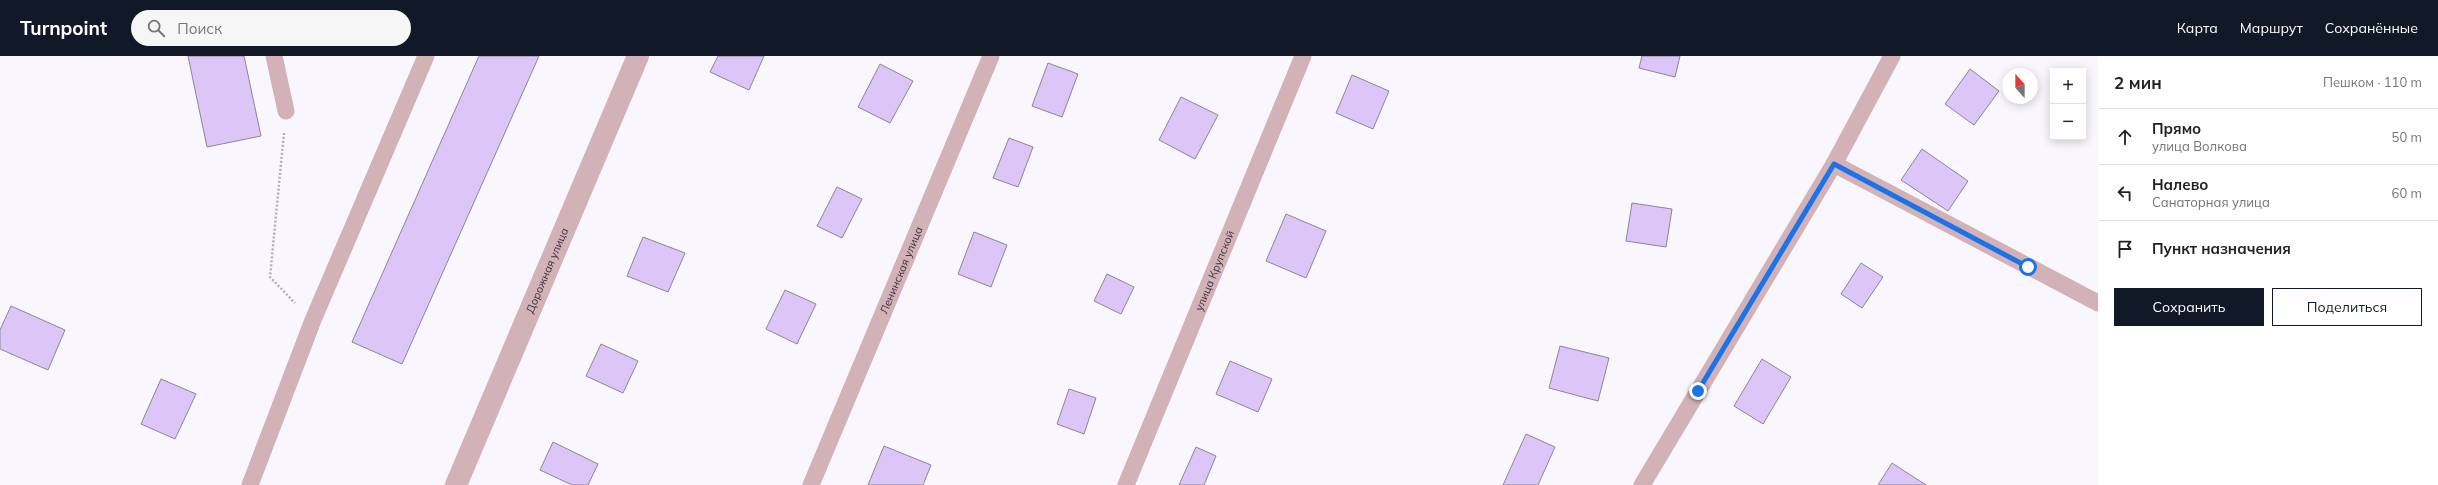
<!DOCTYPE html>
<html lang="ru">
<meta charset="utf-8">
<style>
:root{--surface:#fff;--page:#f6f6f6;--text:#202124;--muted:#757577;--line:#e0e0e0;--accent:#111827}
body{margin:0;font-family:Mulish,sans-serif;background:var(--page);color:var(--text)}
.controls{position:absolute;right:12px;top:12px;display:grid;overflow:hidden;border-radius:0px;box-shadow:0 2px 10px #0003}
.controls button{width:36px;height:36px;display:grid;place-items:center;padding:0;border:0;border-bottom:1px solid var(--line);background:var(--surface);color:var(--text);font:20px sans-serif}
.compass{position:absolute;left:2002px;top:12px;width:36px;height:36px;border-radius:50%;background:var(--surface);box-shadow:0 2px 10px #0003;rotate:339deg}
.stop{position:absolute;width:12px;height:12px;margin:-9px;border:3px solid #1a73e8;border-radius:50%;background:#fff}
.stop.end{background:#1a73e8;border-color:#fff;box-shadow:0 1px 4px #0008}
.list{margin:0;padding:0;list-style:none}
h2{display:flex;justify-content:space-between;align-items:center;height:52px;margin:0;padding:0 16px;font-size:17px}
h2 small{font-size:13px;font-weight:400;color:var(--muted)}
.list li{display:grid;grid-template-columns:26px 1fr auto;gap:12px;align-items:center;box-sizing:border-box;height:56px;padding:0 16px;border-top:1px solid var(--line)}
.list b{display:block;font-size:15px;white-space:nowrap}
.list p{margin:0;font-size:13px;white-space:nowrap;color:var(--muted)}
.list em{font-size:13px;font-style:normal;color:var(--muted)}
.actions{display:flex;gap:8px;padding:12px 16px}
.actions a{flex:1;padding:9px 0;border:1px solid var(--accent);border-radius:0px;text-align:center;font-size:14px;color:var(--accent)}
.actions .main{background:var(--accent);color:#fff}
.icon{flex:none;width:22px;height:22px;fill:none;stroke:currentColor;stroke-width:2;stroke-linecap:round;stroke-linejoin:round}
.map{position:relative;flex:none;width:2098px;height:429px;overflow:hidden}
header{display:flex;align-items:center;gap:24px;box-sizing:border-box;height:56px;padding:0 20px;background:var(--accent);color:#fff}
header strong{font-size:19px}
nav{display:flex;gap:22px;margin-inline-start:auto;font-size:14px}
.search{width:280px;height:36px;background:var(--page);display:flex;align-items:center;gap:10px;box-sizing:border-box;padding:0 14px;border-radius:22px;color:var(--muted);font-size:15px}
main{display:flex}
aside{flex:1;background:var(--surface)}
.map>svg:first-child{display:block}
</style>
<header>
<strong>Turnpoint</strong>
<div class="search"><svg class="icon" aria-label="search" viewBox="0 0 24 24"><circle cx="10" cy="10" r="6"/><path d="M15 15l6 6"/></svg>Поиск</div>
<nav><a>Карта</a><a>Маршрут</a><a>Сохранённые</a></nav>
</header>
<main>
<div class="map">
<svg width="2098" height="429" viewBox="0 0 2098 429">
<rect width="100%" height="100%" fill="#f9f6fe"/>
<g fill="#dcc6f7" stroke="#8c8596">
<polygon points="188,0 244,0 261,80 207,91"/>
<polygon points="479,0 539,0 402,308 352,286"/>
<polygon points="718,0 764,0 749,34 710,16"/>
<polygon points="1642,0 1680,0 1675,21 1639,12"/>
<polygon points="1048,7 1078,18 1062,61 1032,50"/>
<polygon points="880,8 913,25 890,67 858,51"/>
<polygon points="1970,13 1999,35 1974,69 1945,48"/>
<polygon points="1352,19 1389,35 1373,73 1336,57"/>
<polygon points="1181,41 1218,59 1195,103 1159,84"/>
<polygon points="1009,82 1033,91 1018,131 993,122"/>
<polygon points="1922,93 1968,125 1948,155 1901,124"/>
<polygon points="837,131 862,143 842,182 817,170"/>
<polygon points="1632,147 1672,153 1666,191 1626,185"/>
<polygon points="1286,158 1326,175 1306,222 1266,205"/>
<polygon points="974,176 1007,189 991,231 958,218"/>
<polygon points="643,181 685,197 668,236 627,220"/>
<polygon points="1861,207 1883,221 1862,252 1841,238"/>
<polygon points="1107,218 1134,231 1121,258 1094,245"/>
<polygon points="785,234 816,248 797,288 766,273"/>
<polygon points="11,250 65,274 48,314 0,293 0,274"/>
<polygon points="601,288 638,305 623,337 586,320"/>
<polygon points="1560,290 1609,302 1598,345 1549,332"/>
<polygon points="1762,303 1791,321 1763,368 1734,350"/>
<polygon points="1230,305 1272,323 1258,356 1216,338"/>
<polygon points="161,323 196,338 175,383 141,368"/>
<polygon points="1069,333 1096,342 1084,378 1057,368"/>
<polygon points="1526,378 1555,391 1538,429 1503,429"/>
<polygon points="553,386 598,408 588,429 572,429 540,414"/>
<polygon points="884,390 931,409 923,429 868,429"/>
<polygon points="1196,391 1216,400 1204,429 1179,429"/>
<polygon points="1892,407 1926,429 1878,429"/>
</g>
<g fill="none" stroke-linecap="round" stroke-linejoin="round">
<polyline stroke="#b2afb7" stroke-width="2.5" stroke-dasharray="2 2" stroke-linecap="butt" points="284,77 270,221 295,247"/>
<g stroke="#d2b1b7" stroke-width="17">
<polyline points="274,0 286,55"/>
<polyline points="1834,108 2098,247"/>
<polyline points="250,429 313,264 426,0"/>
<path id="s1" d="M811,429L991,0"/>
<path id="s2" d="M1126,429L1303,0"/>
<polyline points="1642,429 1834,108 1892,0"/>
</g>
<path stroke="#d2b1b7" stroke-width="22" id="s3" d="M456,429L638,0"/>
</g>
<g fill="none" stroke-linecap="round" stroke-linejoin="round">
<polyline stroke="#1a73e8" stroke-width="5" points="1698,335 1834,108 2028,211"/>
</g>
<g text-anchor="middle" stroke-width="3" stroke-linejoin="round" paint-order="stroke">
<g font-size="11" fill="#39353d" stroke="#f9f6fe">
<text dy="4" stroke="none"><textPath href="#s3" startOffset="233">Дорожная улица</textPath></text>
<text dy="4" stroke="none"><textPath href="#s1" startOffset="233">Ленинская улица</textPath></text>
<text dy="4" stroke="none"><textPath href="#s2" startOffset="232">улица Крупской</textPath></text>
</g>
</g>
</svg>
<div class="controls">
<button>+</button>
<button>−</button>
</div>
<svg class="compass" viewBox="-18 -18 36 36"><path d="M0-13l5 13h-10z" fill="#e53935"/><path d="M0 13l5-13h-10z" fill="#757577"/></svg>
<div class="stop" style="left:2028px;top:211px"></div>
<div class="stop end" style="left:1698px;top:335px"></div>
</div>
<aside>
<h2>2 мин<small>Пешком · 110 m</small></h2>
<ul class="list">
<li><svg class="icon" aria-label="ahead" viewBox="0 0 24 24"><path d="M12 20V5M6 11l6-6 6 6"/></svg><div><b>Прямо</b><p>улица Волкова</p></div><em>50 m</em></li>
<li><svg class="icon" aria-label="left" viewBox="0 0 24 24"><path d="M17 20v-9H6M10 6l-5 5 5 5"/></svg><div><b>Налево</b><p>Санаторная улица</p></div><em>60 m</em></li>
<li><svg class="icon" aria-label="arrive" viewBox="0 0 24 24"><path d="M6 21V4h12l-3 4 3 4H6"/></svg><div><b>Пункт назначения</b></div></li>
</ul>
<div class="actions"><a class="main">Сохранить</a><a>Поделиться</a></div>
</aside>
</main>
